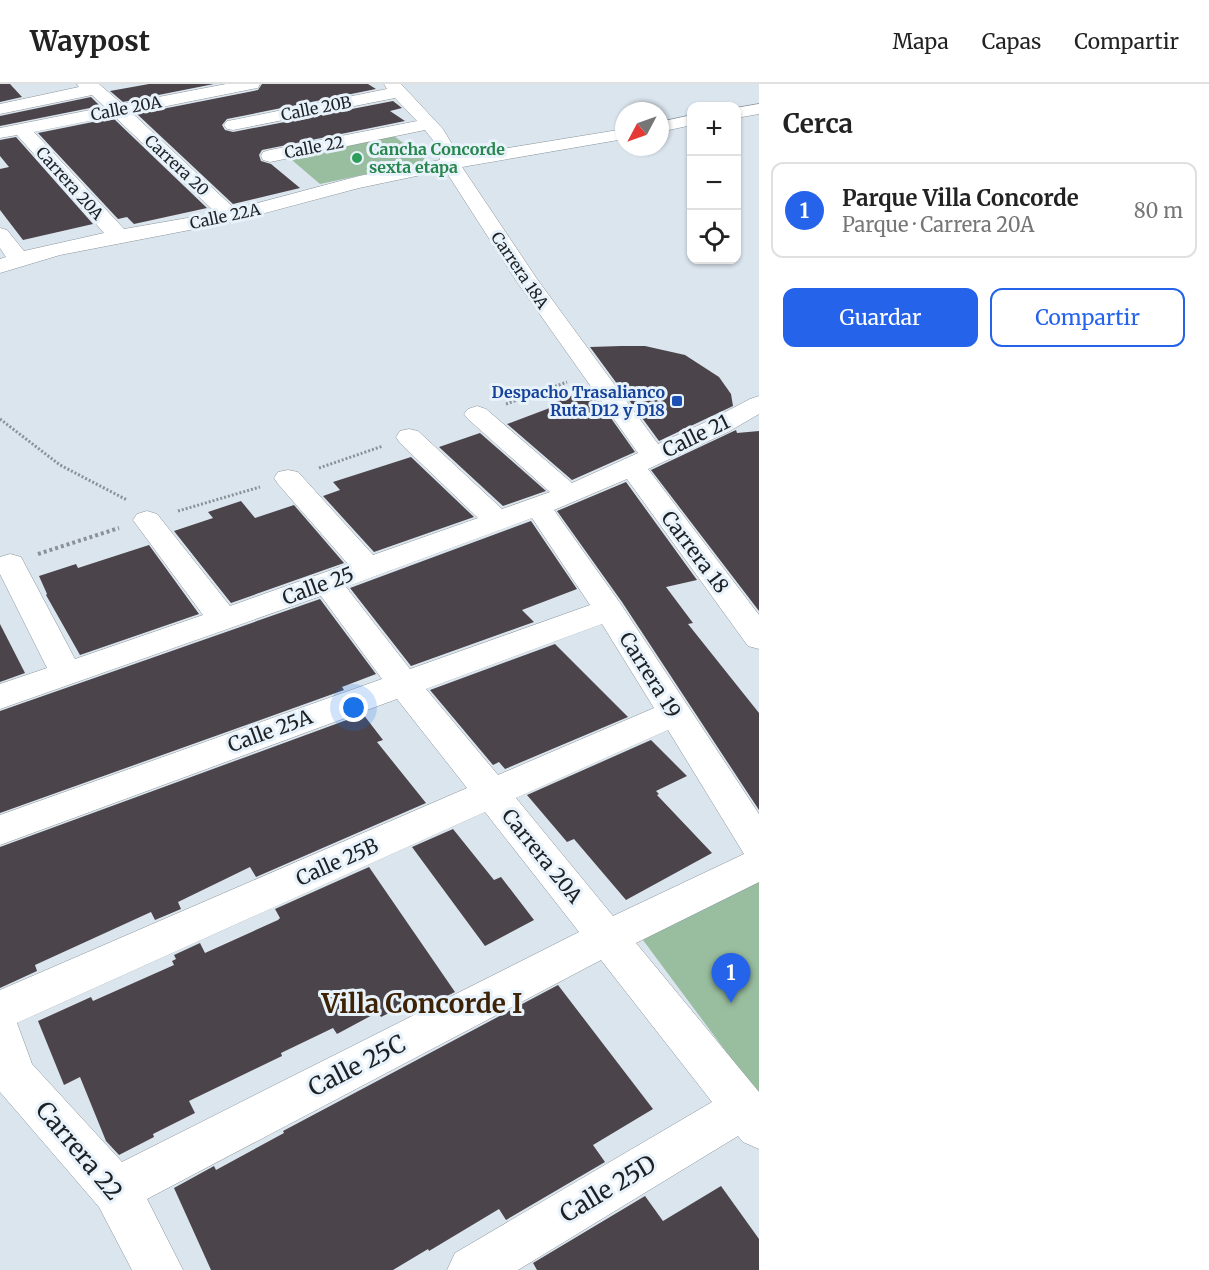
<!DOCTYPE html>
<html lang="es">
<meta charset="utf-8">
<style>
:root{--surface:#fff;--page:#f2f2f2;--text:#222;--muted:#767676;--line:#e0e0e0;--accent:#2563eb}
body{margin:0;font-family:Merriweather,serif;background:var(--page);color:var(--text)}
.controls{position:absolute;right:18px;top:18px;display:grid;overflow:hidden;border-radius:12px;box-shadow:0 2px 4px #0004}
.controls button{width:54px;height:54px;display:grid;place-items:center;padding:0;border:0;border-bottom:2px solid var(--line);background:var(--surface);color:var(--text);font:30px sans-serif}
.compass{position:absolute;left:615px;top:18px;width:54px;height:54px;border-radius:50%;background:var(--surface);box-shadow:0 2px 4px #0004;rotate:229deg}
.you{position:absolute;left:354px;top:624px;width:21px;height:21px;margin:-15px;border:4px solid #fff;border-radius:50%;background:#1a73e8;box-shadow:0 0 0 9px #1a73e833}
.badge{display:grid;place-items:center;width:39px;height:39px;border-radius:50%;background:var(--accent);color:#fff;font-size:20px;font-weight:700}
.pin{position:absolute;translate:-50% -50px;filter:drop-shadow(0 2px 3px #0008)}
.pin::after{content:'';position:absolute;top:32px;width:21px;height:18px;background:inherit;clip-path:polygon(0 0,100% 0,50% 100%)}
.list{margin:0;padding:0;list-style:none}
h2{display:flex;justify-content:space-between;align-items:center;height:78px;margin:0;padding:0 24px;font-size:26px}
h2 small{font-size:20px;font-weight:400;color:var(--muted)}
.list li{display:grid;grid-template-columns:39px 1fr auto;gap:18px;align-items:center;box-sizing:border-box;height:96px;margin:0 12px 12px;padding:0 12px;border:2px solid var(--line);border-radius:12px}
.list b{display:block;font-size:22px;white-space:nowrap}
.list p{margin:0;font-size:20px;white-space:nowrap;color:var(--muted)}
.list em{font-size:20px;font-style:normal;color:var(--muted)}
.actions{display:flex;gap:12px;padding:18px 24px}
.actions a{flex:1;padding:14px 0;border:2px solid var(--accent);border-radius:12px;text-align:center;font-size:21px;color:var(--accent)}
.actions .main{background:var(--accent);color:#fff}
.icon{flex:none;width:33px;height:33px;fill:none;stroke:currentColor;stroke-width:2;stroke-linecap:round;stroke-linejoin:round}
.map{position:relative;flex:none;width:759px;height:1186px;overflow:hidden}
header{display:flex;align-items:center;gap:36px;box-sizing:border-box;height:84px;padding:0 30px;background:var(--surface);border-bottom:2px solid var(--line)}
header strong{font-size:28px}
nav{display:flex;gap:33px;margin-inline-start:auto;font-size:21px}
main{display:flex}
aside{flex:1;background:var(--surface)}
.map>svg:first-child{display:block}
</style>
<header>
<strong>Waypost</strong>
<nav><a>Mapa</a><a>Capas</a><a>Compartir</a></nav>
</header>
<main>
<div class="map">
<svg width="759" height="1186" viewBox="0 0 759 1186">
<rect width="100%" height="100%" fill="#dbe5ee"/>
<g fill="#99be9f">
<polygon points="391,50 428,77 320,100 286,71"/>
<polygon points="759,792 759,1012 637,848"/>
</g>
<g fill="#4c444b">
<polygon points="0,0 10,0 22,13 0,18"/>
<polygon points="149,0 214,0 123,18 110,7"/>
<polygon points="262,0 368,0 376,5 227,35 222,41 225,46 233,48 393,17 402,24 390,27 405,37 262,66 259,71 261,77 271,80 300,104 233,120 137,30 258,6"/>
<polygon points="91,13 100,22 0,42 0,32"/>
<polygon points="113,34 207,124 134,140 127,133 118,135 38,49"/>
<polygon points="16,53 93,140 23,156 0,126 0,85 9,83 0,72 0,56"/>
<polygon points="621,262 645,262 685,271 719,293 731,310 733,322 659,357 590,263"/>
<polygon points="591,306 635,368 572,396 507,340 555,322 551,318"/>
<polygon points="736,346 737,349 759,347 759,527 651,386"/>
<polygon points="480,349 546,407 503,422 439,363"/>
<polygon points="411,373 474,433 374,468 323,412 340,406 333,398"/>
<polygon points="626,398 697,496 666,503 693,539 688,540 759,629 759,726 622,518 557,427"/>
<polygon points="241,417 255,434 294,421 344,479 231,519 174,447 213,434 208,428"/>
<polygon points="531,437 577,505 522,526 534,538 411,582 350,504"/>
<polygon points="149,461 199,530 80,571 46,511 47,510 39,492 76,480 78,484"/>
<polygon points="320,515 376,590 342,603 344,606 0,729 0,627"/>
<polygon points="0,540 25,589 0,598"/>
<polygon points="555,560 628,633 505,685 499,678 493,681 430,606"/>
<polygon points="363,630 383,656 377,658 426,719 256,793 250,783 178,818 181,825 155,836 151,828 35,881 37,887 0,904 0,763"/>
<polygon points="651,656 687,692 656,707 659,710 657,711 712,769 626,816 574,755 567,758 527,711"/>
<polygon points="453,745 494,796 501,793 534,836 485,862 412,763"/>
<polygon points="369,783 455,908 425,923 419,914 381,933 378,928 337,950 333,944 281,969 282,972 189,1017 195,1029 153,1050 154,1053 119,1071 106,1057 80,993 64,1001 38,937 91,913 93,917 174,881 172,877 176,875 174,871 200,859 205,869 278,836 280,834 275,825"/>
<polygon points="558,901 653,1025 593,1061 605,1078 506,1136 499,1125 429,1167 428,1165 393,1186 211,1186 174,1104 214,1082 216,1086 284,1049 283,1047"/>
<polygon points="721,1102 759,1155 759,1186 537,1186 533,1179 645,1112 663,1137"/>
</g>
<g fill="none" stroke-linecap="round" stroke-linejoin="round">
<defs>
<g id="minor">
<path d="M77,0H99L122,20L226,0H260L258,4L252,5L132,29L235,125L359,92L440,76L435,59L425,46L270,78L263,76L261,72L263,68L270,66L417,37L395,14L233,46L227,45L224,41L227,37L233,36L387,5L384,0H401L443,45L459,72L624,45V55L462,83L537,195L658,360L710,336L750,315L759,312V330L728,348L648,385L759,531V565L748,562L627,395L554,426L620,519L759,730V798L636,859L759,1008V1065L743,1058L738,1052L518,1186H447L455,1169L712,1018L601,876L147,1115L183,1186H132L99,1123L0,1008V906L467,704L397,615L0,761V731L382,595L321,512L0,625V600L47,584L0,490V473L10,470L21,473L75,575L203,531L133,436L137,430L147,427L157,430L230,522L348,480L278,400L274,394L278,388L288,386L298,388L373,471L478,434L400,359L396,353L400,347L409,345L418,347L502,425L550,408L468,335L464,330L468,325L477,322L486,325L572,399L638,369L517,198L445,86L359,104L231,138L60,171L0,189V175L6,173L0,164V144L7,146L24,167L104,149L17,51L0,54V44L105,23L92,11L0,30V20L79,3ZM114,32L216,129L124,145L34,48ZM532,434L590,521L410,585L346,503ZM602,540L654,624L498,691L426,605ZM668,646L744,770L613,832L516,714ZM485,728L579,848L122,1078L32,980L17,939Z"/>
<polygon points="759,20 759,30 736,34 736,24"/>
<polygon points="692,31 692,41 660,48 660,38"/>
</g>
</defs>
<use href="#minor" stroke="#8b959c" stroke-width="1"/>
<g stroke="#8a9198" stroke-width="3" stroke-dasharray="2 2" stroke-linecap="butt">
<polyline points="506,320 567,298"/>
<polyline points="0,335 60,381 127,416"/>
<polyline points="319,384 383,362"/>
<polyline points="178,427 260,403"/>
</g>
<polyline stroke="#8a9198" stroke-width="4" stroke-dasharray="3 3" stroke-linecap="butt" points="38,470 119,444"/>
<use href="#minor" fill="#fff" fill-rule="evenodd"/>
</g>
<circle fill="#2e9e5b" stroke="#e8f2fb" stroke-width="2" cx="357" cy="74" r="6"/>
<rect fill="#1a4fb4" stroke="#e8f2fb" stroke-width="2" x="671" y="311" width="12" height="12" rx="3"/>
<g text-anchor="middle" stroke-width="6" stroke-linejoin="round" paint-order="stroke">
<g font-size="16" fill="#1d2124" stroke="#e8f2fb">
<text transform="translate(126 24) rotate(-11)" y="6">Calle 20A</text>
<text transform="translate(316 24) rotate(-11)" y="6">Calle 20B</text>
<text transform="translate(314 63) rotate(-11)" y="6">Calle 22</text>
<text transform="translate(177 81) rotate(43)" y="6">Carrera 20</text>
<text transform="translate(70 99) rotate(48)" y="6">Carrera 20A</text>
<text transform="translate(225 132) rotate(-12)" y="6">Calle 22A</text>
<text transform="translate(520 186) rotate(56)" y="6">Carrera 18A</text>
</g>
<g font-size="16" font-weight="bold" fill="#27864d" stroke="#e8f2fb" text-anchor="start">
<text x="369" y="71">Cancha Concorde<tspan x="369" dy="18">sexta etapa</tspan></text>
</g>
<g font-size="16" font-weight="bold" fill="#164399" stroke="#e8f2fb" text-anchor="end">
<text x="665" y="314">Despacho Trasalianco<tspan x="665" dy="18">Ruta D12 y D18</tspan></text>
</g>
<g font-size="20" fill="#1d2124" stroke="#e8f2fb">
<text transform="translate(696 352) rotate(-26)" y="7">Calle 21</text>
<text transform="translate(695 468) rotate(53)" y="7">Carrera 18</text>
<text transform="translate(318 502) rotate(-20)" y="7">Calle 25</text>
<text transform="translate(650 591) rotate(58)" y="7">Carrera 19</text>
<text transform="translate(270 647) rotate(-20)" y="7">Calle 25A</text>
<text transform="translate(542 772) rotate(51)" y="7">Carrera 20A</text>
<text transform="translate(337 778) rotate(-24)" y="7">Calle 25B</text>
</g>
<g font-size="24" fill="#1d2124" stroke="#e8f2fb">
<text transform="translate(357 982) rotate(-27)" y="8">Calle 25C</text>
<text transform="translate(79 1067) rotate(50)" y="8">Carrera 22</text>
<text transform="translate(608 1105) rotate(-31)" y="8">Calle 25D</text>
</g>
<g font-size="26" font-weight="bold" fill="#3e2205" stroke="#e8f2fb">
<text x="422" y="929">Villa Concorde I</text>
</g>
</g>
</svg>
<div class="controls">
<button>+</button>
<button>−</button>
<button><svg class="icon" aria-label="locate" viewBox="0 0 24 24"><circle cx="12" cy="12" r="6"/><path d="M12 2v4M12 18v4M2 12h4M18 12h4"/></svg></button>
</div>
<svg class="compass" viewBox="-18 -18 36 36"><path d="M0-13l5 13h-10z" fill="#e53935"/><path d="M0 13l5-13h-10z" fill="#767676"/></svg>
<div class="you"></div>
<div class="pin badge" style="left:731px;top:919px">1</div>
</div>
<aside>
<h2>Cerca<small></small></h2>
<ul class="list">
<li><span class="badge">1</span><div><b>Parque Villa Concorde</b><p>Parque · Carrera 20A</p></div><em>80 m</em></li>
</ul>
<div class="actions"><a class="main">Guardar</a><a>Compartir</a></div>
</aside>
</main>
